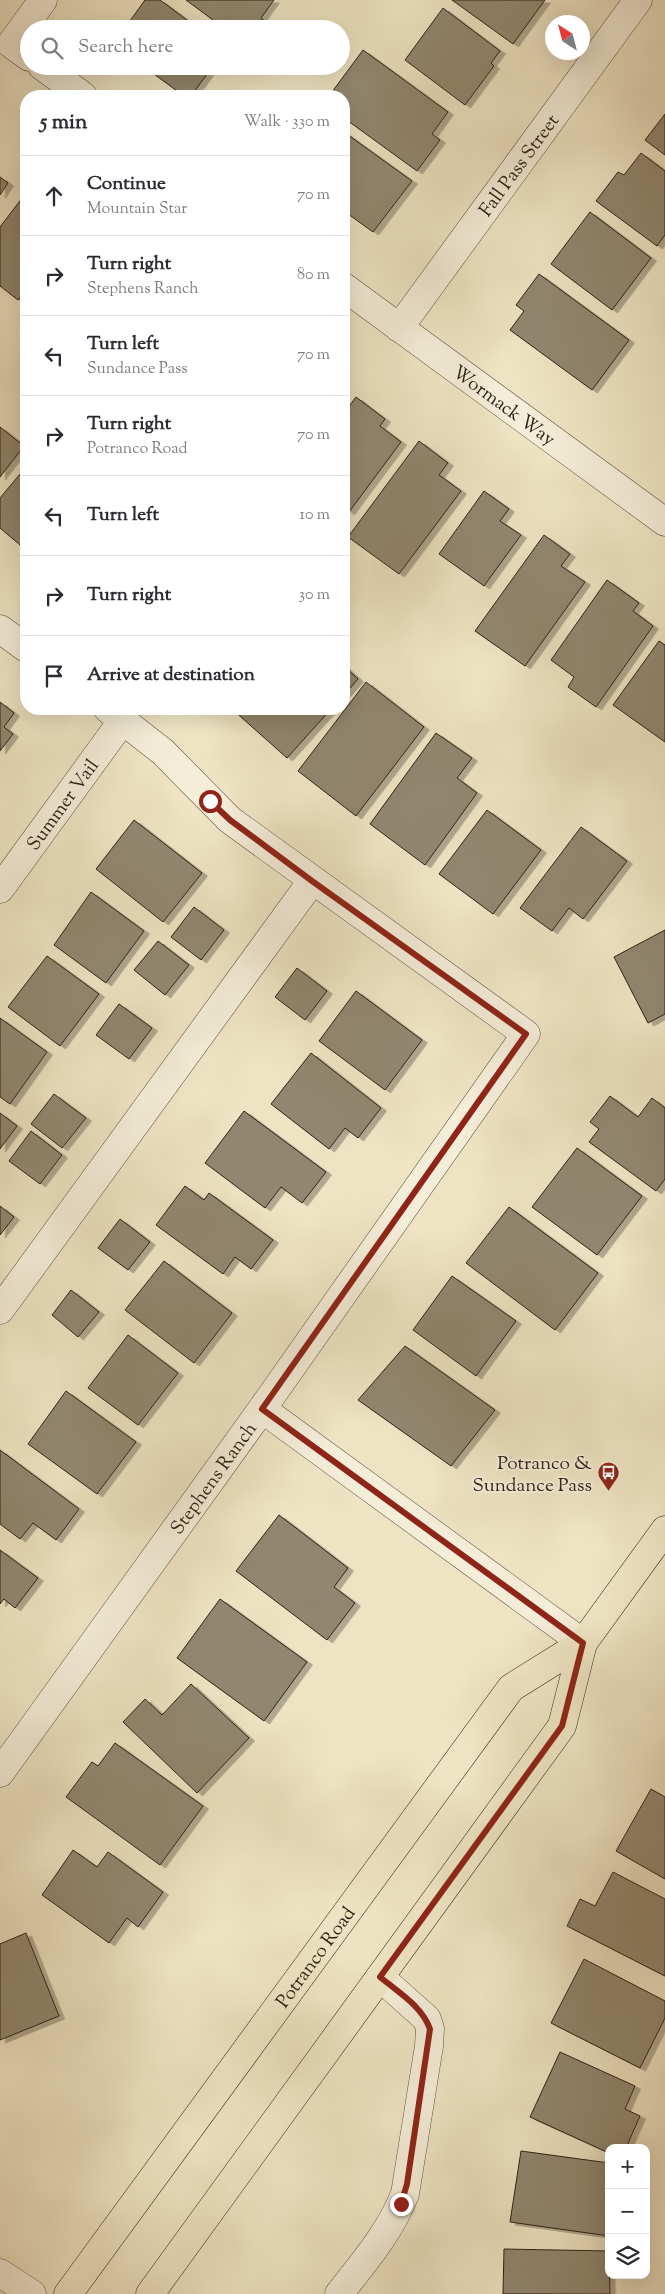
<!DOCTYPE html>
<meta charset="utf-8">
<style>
:root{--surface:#fff;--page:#f2f2f3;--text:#2b2b33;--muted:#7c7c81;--line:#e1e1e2}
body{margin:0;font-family:"Sorts Mill Goudy",serif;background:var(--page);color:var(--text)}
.controls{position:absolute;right:15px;bottom:15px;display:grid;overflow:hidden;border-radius:10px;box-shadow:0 5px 20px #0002}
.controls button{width:45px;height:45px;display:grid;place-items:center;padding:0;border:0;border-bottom:1px solid var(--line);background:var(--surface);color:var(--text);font:25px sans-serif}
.compass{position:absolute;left:545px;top:15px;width:45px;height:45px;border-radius:50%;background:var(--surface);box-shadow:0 5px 20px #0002;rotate:324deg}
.stop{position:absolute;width:15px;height:15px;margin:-11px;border:4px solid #8f2418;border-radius:50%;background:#fff}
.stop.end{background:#8f2418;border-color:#fff;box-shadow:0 1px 5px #0008}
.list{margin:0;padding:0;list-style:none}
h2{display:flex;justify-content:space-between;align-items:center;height:65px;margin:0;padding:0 20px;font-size:21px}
h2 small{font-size:16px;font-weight:400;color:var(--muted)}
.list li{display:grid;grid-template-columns:32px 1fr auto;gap:15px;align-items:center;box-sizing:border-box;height:80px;padding:0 20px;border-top:1px solid var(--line)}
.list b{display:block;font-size:19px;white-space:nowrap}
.list p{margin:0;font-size:16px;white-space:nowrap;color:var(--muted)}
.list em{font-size:16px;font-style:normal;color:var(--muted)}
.icon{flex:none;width:28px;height:28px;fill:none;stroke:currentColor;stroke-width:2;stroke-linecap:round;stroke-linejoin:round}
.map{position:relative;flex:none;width:665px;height:2294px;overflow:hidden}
.search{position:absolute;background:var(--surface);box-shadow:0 5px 20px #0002;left:20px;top:20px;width:330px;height:55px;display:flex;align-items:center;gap:12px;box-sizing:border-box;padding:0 18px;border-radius:28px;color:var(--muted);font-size:19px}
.panel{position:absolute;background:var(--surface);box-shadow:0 5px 20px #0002;left:20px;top:90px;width:330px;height:625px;border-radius:20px}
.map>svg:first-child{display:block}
</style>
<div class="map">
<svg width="665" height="2294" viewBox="0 0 665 2294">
<defs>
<filter id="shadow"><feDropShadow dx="5.5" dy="3" stdDeviation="0" flood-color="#0004"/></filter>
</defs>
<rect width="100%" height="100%" fill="#eee4c3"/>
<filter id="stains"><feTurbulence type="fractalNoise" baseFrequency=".004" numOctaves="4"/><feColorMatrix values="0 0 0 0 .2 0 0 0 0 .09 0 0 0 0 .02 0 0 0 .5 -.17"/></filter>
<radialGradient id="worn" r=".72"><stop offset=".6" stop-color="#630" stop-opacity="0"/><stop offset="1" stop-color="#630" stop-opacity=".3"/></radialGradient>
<g fill="#918770" stroke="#2d2217" filter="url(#shadow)">
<polygon points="145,0 160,0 199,29 132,29 127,25"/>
<polygon points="186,0 274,0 261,18 275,29 225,29"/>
<polygon points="452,0 545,0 513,44"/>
<polygon points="443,8 500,51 491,63 494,66 465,105 405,60"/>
<polygon points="363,50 448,112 432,134 440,140 417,171 344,118 344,96 329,96"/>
<polygon points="143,66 213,66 191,96 184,96"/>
<polygon points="665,114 665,155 645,140"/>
<polygon points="344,132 412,181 373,232 344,211"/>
<polygon points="641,153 665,171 665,235 657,246 596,201 618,172 624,175"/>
<polygon points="0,177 8,183 0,195"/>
<polygon points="26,193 26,290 18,300 0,286 0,227"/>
<polygon points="590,212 651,258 612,310 551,264"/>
<polygon points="539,274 629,340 592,390 510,330 524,311 516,305"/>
<polygon points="356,397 385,419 380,426 401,442 349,512 344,508 344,413"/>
<polygon points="0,427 24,446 0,477"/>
<polygon points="419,441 448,463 439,475 461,491 399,574 348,537"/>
<polygon points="26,467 26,550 0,528 0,498"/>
<polygon points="484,491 509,509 500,521 521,535 484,586 439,554"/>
<polygon points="544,535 570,554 561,566 585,582 525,666 475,631"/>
<polygon points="607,580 639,603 633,611 653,626 596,707 568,687 574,677 551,660"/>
<polygon points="659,641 665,645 665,742 613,705"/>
<polygon points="344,666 358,679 344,695"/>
<polygon points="366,682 424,727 356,816 298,771"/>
<polygon points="0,702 14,713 4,727 13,734 0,751"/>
<polygon points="232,709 331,709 287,758"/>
<polygon points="436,733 472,758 457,778 477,793 425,865 370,824"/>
<polygon points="487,810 541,850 493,914 439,874"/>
<polygon points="134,820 202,873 163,922 96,869"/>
<polygon points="581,827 627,861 583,919 569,908 552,931 520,908"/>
<polygon points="91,892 144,931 106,983 54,945"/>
<polygon points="194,907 224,930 201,960 171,937"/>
<polygon points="665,930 665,1014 648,1023 614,957"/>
<polygon points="158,941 189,965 165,995 134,970"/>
<polygon points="47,956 99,994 60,1046 8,1007"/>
<polygon points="297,968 327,991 305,1020 275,997"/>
<polygon points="356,991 422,1040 385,1090 319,1041"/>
<polygon points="119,1004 152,1028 129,1059 96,1035"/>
<polygon points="0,1018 47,1052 10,1104 0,1097"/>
<polygon points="311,1053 381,1108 358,1138 345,1128 329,1149 271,1104"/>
<polygon points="54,1094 86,1118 62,1148 31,1124"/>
<polygon points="610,1096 638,1117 652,1098 665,1108 665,1179 656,1191 589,1142 599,1129 590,1122"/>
<polygon points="244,1111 326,1172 302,1203 281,1187 265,1208 205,1163"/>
<polygon points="0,1113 17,1126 0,1149"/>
<polygon points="31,1131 62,1155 40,1184 9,1161"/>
<polygon points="577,1148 642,1196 597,1255 532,1207"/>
<polygon points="185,1186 204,1200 209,1193 273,1240 251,1269 235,1257 223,1274 156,1225"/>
<polygon points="0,1206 14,1217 0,1235"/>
<polygon points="509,1207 598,1273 555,1330 466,1263"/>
<polygon points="120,1219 150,1242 128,1270 98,1248"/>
<polygon points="164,1261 232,1313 194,1363 125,1310"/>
<polygon points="452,1276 516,1321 476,1376 413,1330"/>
<polygon points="71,1290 99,1312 78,1337 52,1315"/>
<polygon points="128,1335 178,1373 138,1425 88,1388"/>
<polygon points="405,1346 495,1410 451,1466 358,1400"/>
<polygon points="66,1391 136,1442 97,1494 28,1444"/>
<polygon points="0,1450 79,1509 56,1540 33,1523 20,1539 0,1524"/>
<polygon points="279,1515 348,1568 334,1587 355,1603 327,1640 236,1571"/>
<polygon points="0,1550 38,1578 15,1608 4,1599 0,1604"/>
<polygon points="220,1599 307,1662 264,1721 177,1658"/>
<polygon points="191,1684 249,1738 197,1793 123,1722 145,1699 162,1715"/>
<polygon points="115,1743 203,1806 160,1865 66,1797 92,1762 98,1766"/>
<polygon points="651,1789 665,1797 665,1879 616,1851"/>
<polygon points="73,1850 97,1867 108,1852 163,1892 138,1927 127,1918 109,1943 42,1895"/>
<polygon points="613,1872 665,1899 665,1976 567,1926 580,1899 595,1906"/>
<polygon points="26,1933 59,2016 0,2040 0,1944"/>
<polygon points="584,1959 665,2001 665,2018 640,2068 551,2023"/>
<polygon points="560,2052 635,2086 625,2109 640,2116 626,2148 609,2148 609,2153 530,2117"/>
<polygon points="521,2151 609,2163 609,2236 510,2222"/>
<polygon points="504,2249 609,2251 610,2294 503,2294"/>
</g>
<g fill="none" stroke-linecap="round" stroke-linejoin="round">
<defs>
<g id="minor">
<polyline points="29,57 11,44 43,0"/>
<polyline points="42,66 83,96"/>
<path id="s1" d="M344,287L665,522"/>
<path id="s2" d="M399,328L638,0"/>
<polyline points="0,629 26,648"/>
<path id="s3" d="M0,889L123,720"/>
<polyline points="0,1310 312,881"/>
<polyline points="262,1409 583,1643"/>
<path id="s4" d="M0,1773L262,1409L526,1034L230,820L163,752L108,709"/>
<polyline points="0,2273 32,2294"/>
<path d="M339,2294C364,2262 390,2232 405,2194L429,2046L430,2029L427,2019L380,1977"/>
</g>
<g id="major">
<path id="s5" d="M68,2294L511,1688L583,1643L665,1530"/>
<polyline points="150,2294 562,1726 583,1643"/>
</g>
</defs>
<use href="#minor" stroke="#5d5242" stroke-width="29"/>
<use href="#major" stroke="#2d2217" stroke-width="29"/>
<use href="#minor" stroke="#f4edd8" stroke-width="28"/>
<use href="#major" stroke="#eee4c3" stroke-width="28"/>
</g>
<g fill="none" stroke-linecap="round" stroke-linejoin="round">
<path stroke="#8f2418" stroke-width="6" d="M210,801L230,820L312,881L526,1034L262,1409L583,1643L562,1726L380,1977C398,1992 422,2006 430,2029L407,2184L401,2204"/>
</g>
<defs>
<symbol id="bus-pin" viewBox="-11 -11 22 30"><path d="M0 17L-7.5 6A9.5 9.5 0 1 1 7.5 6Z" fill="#8f2418" stroke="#f4edd8"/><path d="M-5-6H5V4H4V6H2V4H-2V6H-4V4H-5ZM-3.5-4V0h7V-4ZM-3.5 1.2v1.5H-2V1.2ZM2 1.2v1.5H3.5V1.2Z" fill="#fff"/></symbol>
</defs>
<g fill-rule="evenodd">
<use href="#bus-pin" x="596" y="1460" width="25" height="34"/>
</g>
<g text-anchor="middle" stroke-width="4" stroke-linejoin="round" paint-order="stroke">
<g font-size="19" fill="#2d2217" stroke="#f4edd8">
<text dy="7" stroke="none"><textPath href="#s2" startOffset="202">Fall Pass Street</textPath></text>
<text dy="7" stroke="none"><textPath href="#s1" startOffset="199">Wormack Way</textPath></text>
<text dy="7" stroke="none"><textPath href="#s3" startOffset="105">Summer Vail</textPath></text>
<text dy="7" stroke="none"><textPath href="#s4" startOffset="364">Stephens Ranch</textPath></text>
<text dy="7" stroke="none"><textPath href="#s5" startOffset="418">Potranco Road</textPath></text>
</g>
<g font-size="19" fill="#2d2217" stroke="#f4edd8" text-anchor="end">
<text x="592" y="1469">Potranco &amp;<tspan x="592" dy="22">Sundance Pass</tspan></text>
</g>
</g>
<rect width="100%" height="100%" filter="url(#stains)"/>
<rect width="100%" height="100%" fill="url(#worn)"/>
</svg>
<div class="controls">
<button>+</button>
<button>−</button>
<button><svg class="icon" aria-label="layers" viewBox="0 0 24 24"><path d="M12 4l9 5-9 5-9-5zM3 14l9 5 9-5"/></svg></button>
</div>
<svg class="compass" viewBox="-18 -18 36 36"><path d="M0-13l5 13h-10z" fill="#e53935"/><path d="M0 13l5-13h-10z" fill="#7c7c81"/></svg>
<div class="stop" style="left:210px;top:801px"></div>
<div class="stop end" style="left:401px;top:2204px"></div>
<div class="search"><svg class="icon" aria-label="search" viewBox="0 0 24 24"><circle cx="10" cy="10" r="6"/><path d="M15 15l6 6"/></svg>Search here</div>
<section class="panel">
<h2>5 min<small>Walk · 330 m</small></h2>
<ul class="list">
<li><svg class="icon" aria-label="ahead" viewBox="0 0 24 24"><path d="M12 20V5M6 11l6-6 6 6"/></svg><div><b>Continue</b><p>Mountain Star</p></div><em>70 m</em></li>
<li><svg class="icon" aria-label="right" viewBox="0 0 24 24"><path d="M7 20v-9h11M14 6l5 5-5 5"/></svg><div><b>Turn right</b><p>Stephens Ranch</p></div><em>80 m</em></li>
<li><svg class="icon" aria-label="left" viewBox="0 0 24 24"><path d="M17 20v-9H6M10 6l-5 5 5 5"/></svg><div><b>Turn left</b><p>Sundance Pass</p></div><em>70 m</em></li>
<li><svg class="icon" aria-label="right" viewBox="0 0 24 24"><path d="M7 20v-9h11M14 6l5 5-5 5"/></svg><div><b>Turn right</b><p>Potranco Road</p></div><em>70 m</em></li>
<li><svg class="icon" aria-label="left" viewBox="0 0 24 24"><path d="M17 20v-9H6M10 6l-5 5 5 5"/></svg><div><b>Turn left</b></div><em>10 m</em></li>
<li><svg class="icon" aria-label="right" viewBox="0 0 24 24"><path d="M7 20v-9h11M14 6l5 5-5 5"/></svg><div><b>Turn right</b></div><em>30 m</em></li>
<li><svg class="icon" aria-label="arrive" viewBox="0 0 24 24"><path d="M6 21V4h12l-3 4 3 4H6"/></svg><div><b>Arrive at destination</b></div></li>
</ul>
</section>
</div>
